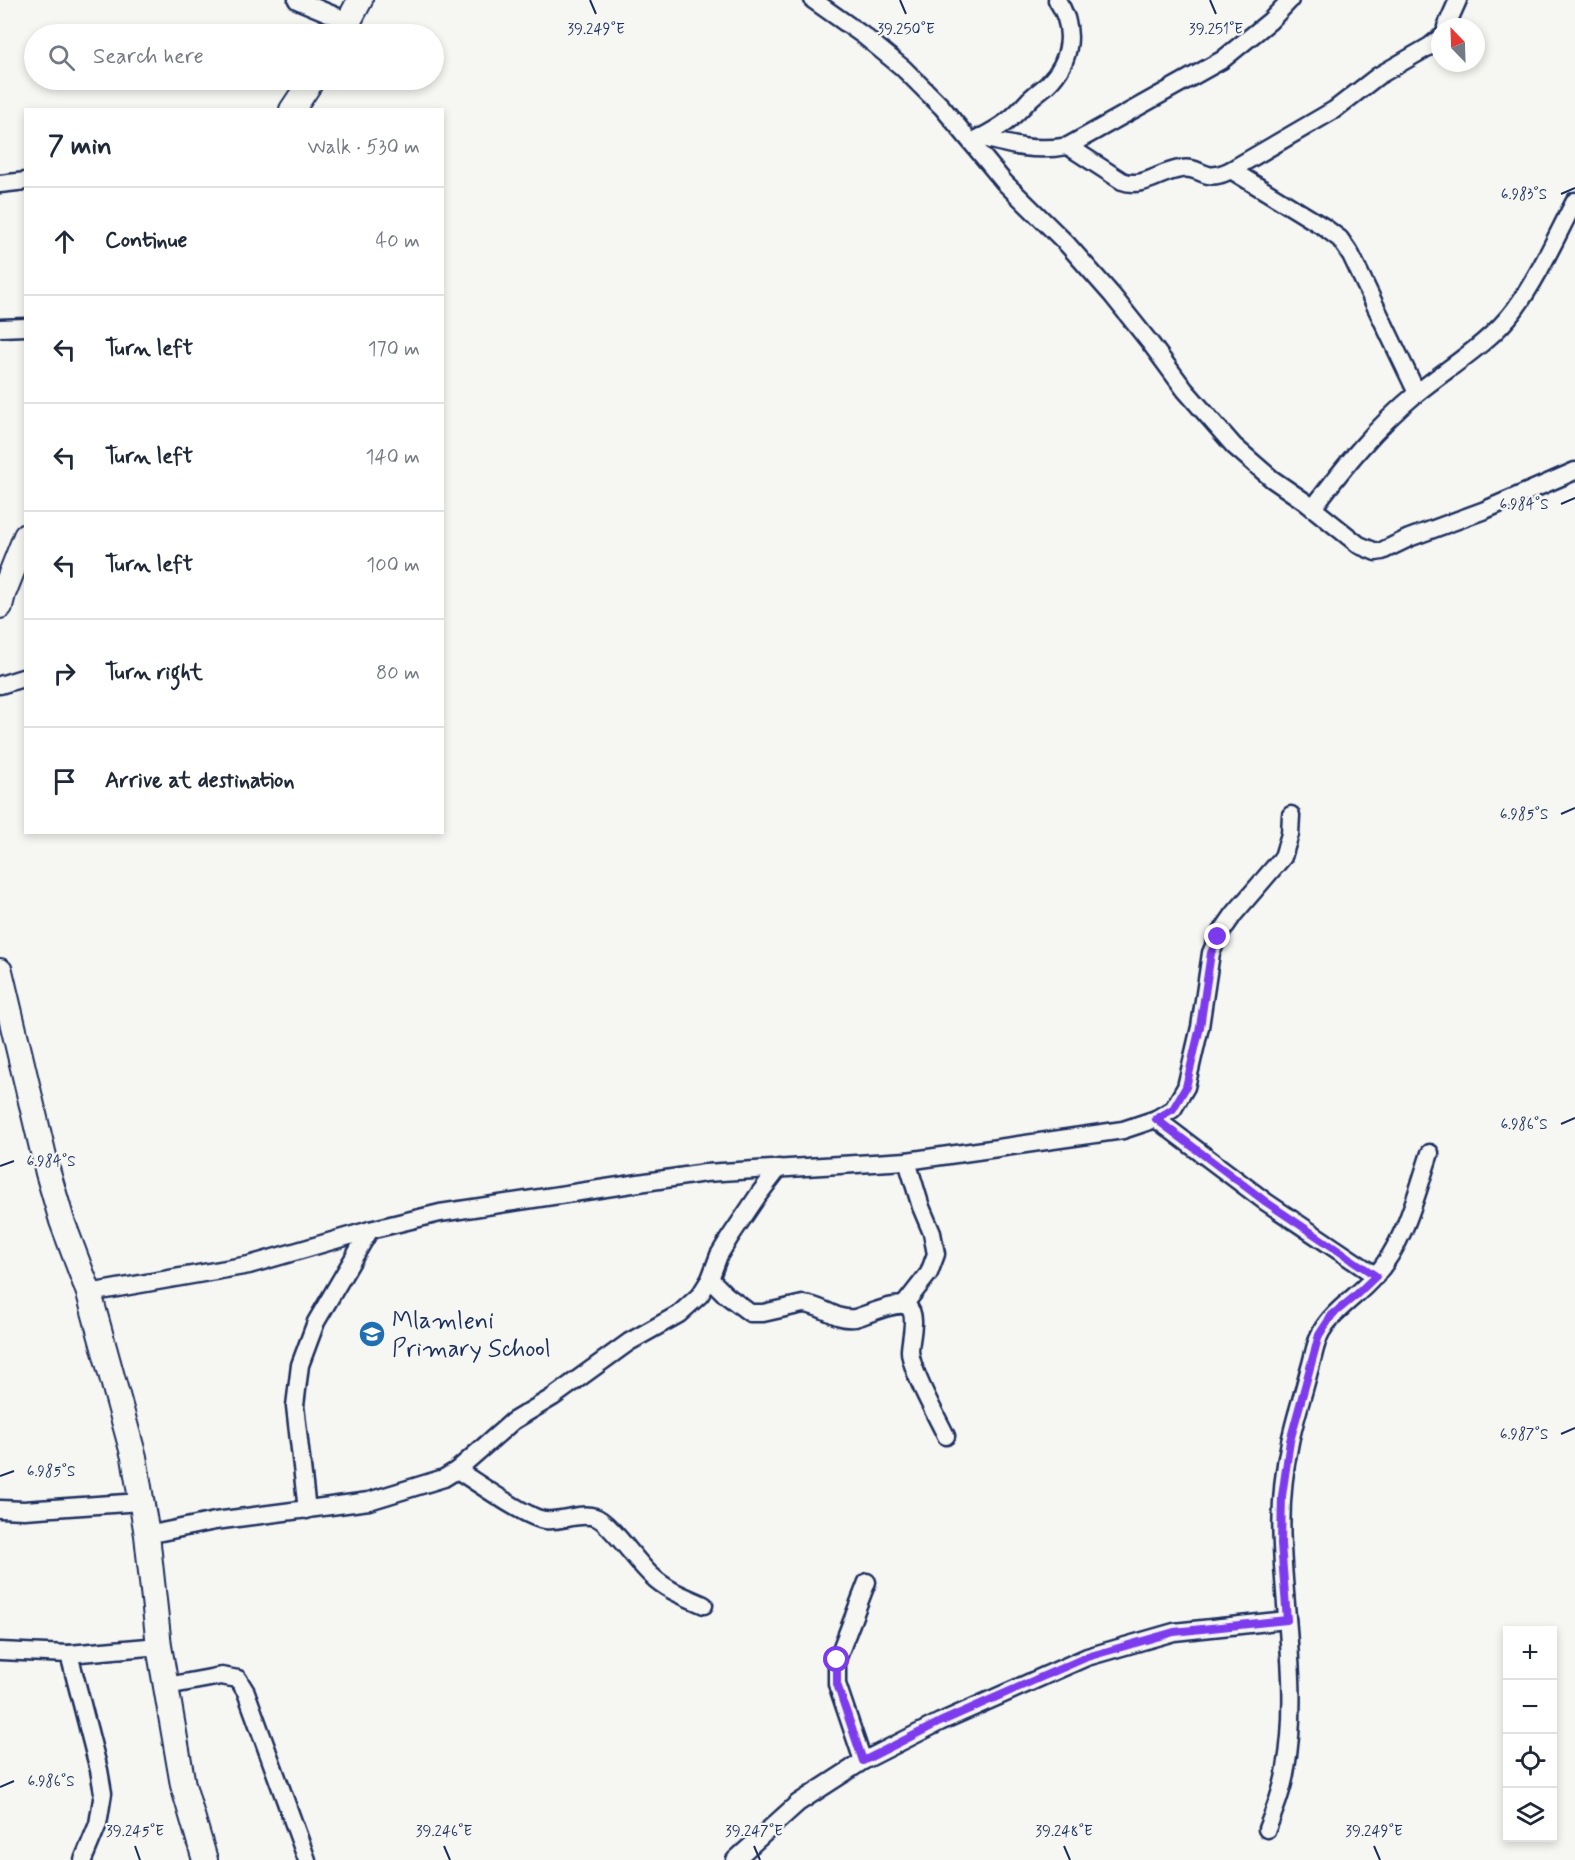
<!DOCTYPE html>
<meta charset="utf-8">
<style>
:root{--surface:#fff;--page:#f2f2f3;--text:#1f2937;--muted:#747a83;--line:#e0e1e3}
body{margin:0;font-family:Mynerve,sans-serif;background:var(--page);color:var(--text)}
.controls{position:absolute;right:18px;bottom:18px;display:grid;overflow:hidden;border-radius:0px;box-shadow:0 3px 9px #0003}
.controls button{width:54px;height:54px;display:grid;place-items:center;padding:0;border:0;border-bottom:2px solid var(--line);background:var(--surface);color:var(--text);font:30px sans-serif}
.compass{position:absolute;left:1431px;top:18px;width:54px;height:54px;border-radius:50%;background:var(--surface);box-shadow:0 3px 9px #0003;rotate:337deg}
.stop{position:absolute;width:18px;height:18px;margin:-14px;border:4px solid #7c3aed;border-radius:50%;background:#fff}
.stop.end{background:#7c3aed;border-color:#fff;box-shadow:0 2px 6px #0008}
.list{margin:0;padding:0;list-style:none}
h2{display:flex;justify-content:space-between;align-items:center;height:78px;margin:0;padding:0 24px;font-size:26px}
h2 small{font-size:20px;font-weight:400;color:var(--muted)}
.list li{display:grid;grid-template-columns:39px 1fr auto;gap:18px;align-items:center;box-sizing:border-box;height:108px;padding:0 24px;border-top:2px solid var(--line)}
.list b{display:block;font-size:22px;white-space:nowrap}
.list em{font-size:20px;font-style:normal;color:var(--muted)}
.icon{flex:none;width:33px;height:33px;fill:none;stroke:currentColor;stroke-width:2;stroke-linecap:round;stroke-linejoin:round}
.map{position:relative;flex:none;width:1575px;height:1860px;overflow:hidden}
.search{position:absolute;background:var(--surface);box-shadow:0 3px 9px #0003;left:24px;top:24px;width:420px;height:66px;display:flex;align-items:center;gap:15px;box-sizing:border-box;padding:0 21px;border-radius:33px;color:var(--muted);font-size:22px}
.panel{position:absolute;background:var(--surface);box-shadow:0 3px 9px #0003;left:24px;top:108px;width:420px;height:726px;border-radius:0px}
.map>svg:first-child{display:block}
</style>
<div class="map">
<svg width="1575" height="1860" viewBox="0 0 1575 1860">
<rect width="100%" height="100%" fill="#f6f6f2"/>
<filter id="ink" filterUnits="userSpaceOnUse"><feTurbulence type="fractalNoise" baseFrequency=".0167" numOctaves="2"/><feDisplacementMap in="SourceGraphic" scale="12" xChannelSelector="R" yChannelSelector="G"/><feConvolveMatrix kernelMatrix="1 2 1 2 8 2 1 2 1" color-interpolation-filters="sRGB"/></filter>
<g filter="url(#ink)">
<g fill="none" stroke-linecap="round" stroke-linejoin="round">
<defs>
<g id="minor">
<polyline points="297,0 350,22"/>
<polyline points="813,0 864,36 903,68 942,107 1004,182 1067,244 1112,295 1151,344 1185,390 1234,446 1272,479 1304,501 1359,545 1376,552 1382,551 1409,538 1485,510 1575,471"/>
<polyline points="1446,27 1458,0"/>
<path d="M980,137C1012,146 1035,152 1068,146L1222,60L1270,21L1290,0"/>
<path d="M978,139C1003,126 1011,120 1029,100C1035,94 1041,90 1047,85C1072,61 1076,28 1057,0"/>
<path d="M1068,146L1122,181C1144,189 1160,171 1181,169C1193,167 1198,172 1208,175C1216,177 1224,173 1231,170L1334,110L1378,76L1430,46L1440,38"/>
<polyline points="1231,170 1324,227 1340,239 1351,255 1417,393"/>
<polyline points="0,184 26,181"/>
<polyline points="0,328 26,327"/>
<path d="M1313,508C1346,464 1374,429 1417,393C1449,367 1491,342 1515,309C1539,276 1556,237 1575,201"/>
<polyline points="0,685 26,677"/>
<polyline points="1156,1119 1266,1202 1376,1276"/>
<path d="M710,1279L726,1295L750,1313H763L803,1304C823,1305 836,1321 855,1318C866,1315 899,1300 908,1307C918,1315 910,1340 910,1351C911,1371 937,1417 946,1436"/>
<polyline points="89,1293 249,1265 370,1230 440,1213 705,1173 907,1161 1123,1130 1156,1119 1173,1109 1186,1087 1200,1027 1211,953 1218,937 1234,914 1283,857 1290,834 1291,815"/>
<polyline points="904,1305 929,1273 936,1254 932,1233 921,1207 907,1161"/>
<path d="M457,1470C475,1481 528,1519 545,1520C562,1522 579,1512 595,1517C609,1521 638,1564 652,1576C666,1590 686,1597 704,1605"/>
<polyline points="0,1509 24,1510 141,1502"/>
<polyline points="307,1510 295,1406 300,1365 316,1322 370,1230"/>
<polyline points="147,1535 215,1521 369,1501 444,1478 457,1470 513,1421 553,1397 629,1342 679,1314 700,1295 710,1279 719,1255 730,1237 759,1194 779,1168"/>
<polyline points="0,1651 69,1654 159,1646"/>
<polyline points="69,1654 99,1770 103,1793 98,1824 83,1860"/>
<polyline points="167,1686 221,1676 238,1679 246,1692 307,1860"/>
<polyline points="863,1761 837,1684 837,1660 867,1582"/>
<path d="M1267,1829C1275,1809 1283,1789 1286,1768C1299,1695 1285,1619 1282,1546C1280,1511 1283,1475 1290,1442C1295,1418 1303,1395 1309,1371C1313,1359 1315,1343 1321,1332C1334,1309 1357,1297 1374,1277C1405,1243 1416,1195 1430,1153"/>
<polyline points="735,1860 798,1803 863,1761 940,1722 1087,1657 1174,1632 1287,1620"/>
</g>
<g id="secondary">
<polyline points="342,34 360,0"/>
<polyline points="292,110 312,80"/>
<polyline points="0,606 3,594 26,536"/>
<polyline points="0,971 48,1173 62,1221 89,1293 134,1457 147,1535 159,1646 183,1785 205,1860"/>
</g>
</defs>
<use href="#minor" stroke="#1b2f5e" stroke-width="21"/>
<use href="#secondary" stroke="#1b2f5e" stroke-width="28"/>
<use href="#minor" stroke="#f6f6f2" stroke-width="16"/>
<use href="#secondary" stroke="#f6f6f2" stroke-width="24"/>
</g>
</g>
<g fill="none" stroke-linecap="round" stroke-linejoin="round" filter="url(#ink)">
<polyline stroke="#7c3aed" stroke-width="8" points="837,1660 837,1684 863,1761 940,1722 1087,1657 1174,1632 1287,1620 1281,1544 1282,1496 1290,1441 1319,1335 1332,1315 1355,1296 1376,1276 1266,1202 1156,1119 1173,1109 1186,1087 1200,1027 1211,953 1218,937"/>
</g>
<path fill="none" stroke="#1b2f5e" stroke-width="2" d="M590,0L596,14M900,0L906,14M1210,0L1216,14M1561,194L1575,188M1561,504L1575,498M1561,814L1575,808M1561,1124L1575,1118M0,1166L14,1161M1561,1434L1575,1428M0,1476L14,1471M0,1787L14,1781M135,1846L140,1860M444,1846L450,1860M754,1846L760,1860M1064,1846L1070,1860M1374,1846L1380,1860"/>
<defs>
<symbol id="school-disc" viewBox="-11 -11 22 22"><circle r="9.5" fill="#1f6fb2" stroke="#f6f6f2"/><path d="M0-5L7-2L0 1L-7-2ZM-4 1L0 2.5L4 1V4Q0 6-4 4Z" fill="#fff"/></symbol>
</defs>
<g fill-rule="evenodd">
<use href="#school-disc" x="357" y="1319" width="30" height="30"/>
</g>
<g text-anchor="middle" stroke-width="4.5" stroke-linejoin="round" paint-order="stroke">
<g font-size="24" fill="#1b2f5e" stroke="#f6f6f2" text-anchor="start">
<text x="392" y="1328">Mlamleni<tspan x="392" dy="28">Primary School</tspan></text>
</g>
</g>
<g font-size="15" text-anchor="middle" fill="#1b2f5e" stroke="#f6f6f2" stroke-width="4.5" stroke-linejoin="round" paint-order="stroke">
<text x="596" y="34">39.249°E</text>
<text x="906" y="34">39.250°E</text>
<text x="1216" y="34">39.251°E</text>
<text x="1524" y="199">6.983°S</text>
<text x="1524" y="509">6.984°S</text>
<text x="1524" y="819">6.985°S</text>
<text x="1524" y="1129">6.986°S</text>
<text x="51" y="1166">6.984°S</text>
<text x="1524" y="1439">6.987°S</text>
<text x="51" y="1476">6.985°S</text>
<text x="51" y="1786">6.986°S</text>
<text x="135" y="1836">39.245°E</text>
<text x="444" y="1836">39.246°E</text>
<text x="754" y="1836">39.247°E</text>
<text x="1064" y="1836">39.248°E</text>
<text x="1374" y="1836">39.249°E</text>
</g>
</svg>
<div class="controls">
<button>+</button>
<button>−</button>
<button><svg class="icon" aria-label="locate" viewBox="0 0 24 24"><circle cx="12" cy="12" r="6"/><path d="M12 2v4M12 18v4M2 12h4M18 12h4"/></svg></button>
<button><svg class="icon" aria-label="layers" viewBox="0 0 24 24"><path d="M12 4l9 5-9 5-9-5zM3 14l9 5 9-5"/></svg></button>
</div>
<svg class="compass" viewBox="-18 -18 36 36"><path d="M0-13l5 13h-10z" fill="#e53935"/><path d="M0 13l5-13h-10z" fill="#747a83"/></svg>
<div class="stop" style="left:837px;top:1660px"></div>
<div class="stop end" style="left:1218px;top:937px"></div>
<div class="search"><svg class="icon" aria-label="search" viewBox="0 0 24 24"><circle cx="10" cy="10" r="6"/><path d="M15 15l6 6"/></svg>Search here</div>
<section class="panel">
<h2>7 min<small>Walk · 530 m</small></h2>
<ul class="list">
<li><svg class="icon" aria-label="ahead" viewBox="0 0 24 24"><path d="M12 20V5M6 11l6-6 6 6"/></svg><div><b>Continue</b></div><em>40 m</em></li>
<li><svg class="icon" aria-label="left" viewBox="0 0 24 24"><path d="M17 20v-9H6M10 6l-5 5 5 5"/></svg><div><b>Turn left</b></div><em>170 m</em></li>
<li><svg class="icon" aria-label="left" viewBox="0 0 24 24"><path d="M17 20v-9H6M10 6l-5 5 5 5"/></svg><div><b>Turn left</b></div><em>140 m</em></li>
<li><svg class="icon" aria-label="left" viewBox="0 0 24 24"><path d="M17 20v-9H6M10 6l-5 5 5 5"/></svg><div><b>Turn left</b></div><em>100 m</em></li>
<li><svg class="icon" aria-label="right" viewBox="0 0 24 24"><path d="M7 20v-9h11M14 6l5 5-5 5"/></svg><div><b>Turn right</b></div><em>80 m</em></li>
<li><svg class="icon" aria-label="arrive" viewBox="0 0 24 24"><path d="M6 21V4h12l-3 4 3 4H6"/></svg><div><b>Arrive at destination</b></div></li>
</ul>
</section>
</div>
